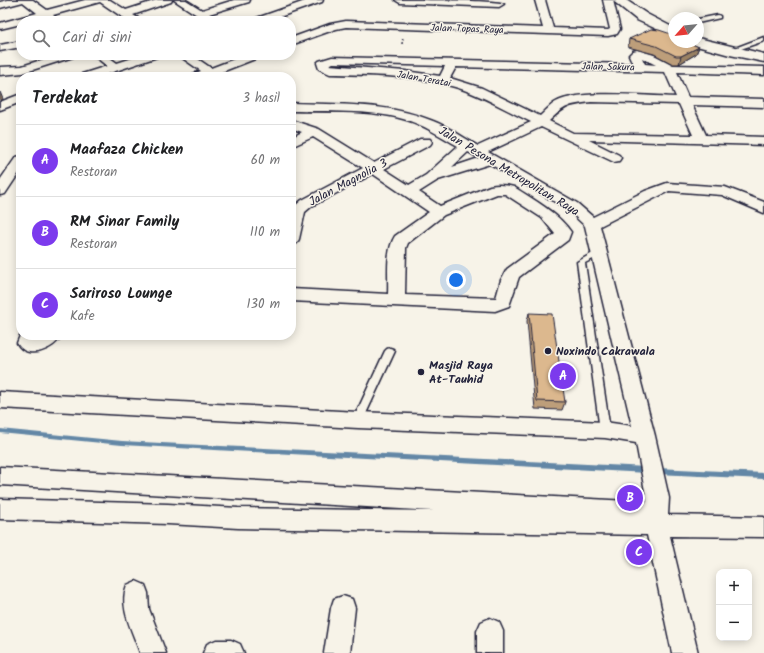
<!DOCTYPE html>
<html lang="id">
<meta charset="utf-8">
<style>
:root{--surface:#fff;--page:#f2f2f2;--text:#202124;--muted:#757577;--line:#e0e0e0;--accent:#7c3aed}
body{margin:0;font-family:Kalam,sans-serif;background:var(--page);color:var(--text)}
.controls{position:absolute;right:12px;bottom:12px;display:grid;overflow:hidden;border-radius:8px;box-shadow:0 2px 10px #0003}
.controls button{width:36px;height:36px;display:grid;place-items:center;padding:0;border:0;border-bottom:1px solid var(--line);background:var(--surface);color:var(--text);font:20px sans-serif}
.compass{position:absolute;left:668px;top:12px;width:36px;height:36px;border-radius:50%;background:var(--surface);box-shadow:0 2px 10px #0003;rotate:243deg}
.you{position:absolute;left:456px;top:280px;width:14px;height:14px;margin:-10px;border:3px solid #fff;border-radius:50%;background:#1a73e8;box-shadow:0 0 0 6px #1a73e833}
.badge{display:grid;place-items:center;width:26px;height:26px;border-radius:50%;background:var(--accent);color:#fff;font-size:13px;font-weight:700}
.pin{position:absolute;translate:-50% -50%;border:2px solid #fff;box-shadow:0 1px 4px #0006}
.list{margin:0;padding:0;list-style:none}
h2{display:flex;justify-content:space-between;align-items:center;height:52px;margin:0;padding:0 16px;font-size:17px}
h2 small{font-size:13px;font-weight:400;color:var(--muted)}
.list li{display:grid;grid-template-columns:26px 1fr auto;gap:12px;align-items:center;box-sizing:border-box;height:72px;padding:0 16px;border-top:1px solid var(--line)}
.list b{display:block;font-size:15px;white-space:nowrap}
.list p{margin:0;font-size:13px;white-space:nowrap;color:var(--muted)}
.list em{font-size:13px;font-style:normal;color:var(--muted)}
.icon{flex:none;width:22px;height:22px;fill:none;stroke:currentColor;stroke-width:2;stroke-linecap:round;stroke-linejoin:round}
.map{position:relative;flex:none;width:764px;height:653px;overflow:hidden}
.search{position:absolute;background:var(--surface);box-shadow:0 2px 10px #0003;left:16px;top:16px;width:280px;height:44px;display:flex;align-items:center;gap:10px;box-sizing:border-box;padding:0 14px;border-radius:16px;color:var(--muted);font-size:15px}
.panel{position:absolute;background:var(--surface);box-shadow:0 2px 10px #0003;left:16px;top:72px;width:280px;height:268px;border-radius:16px}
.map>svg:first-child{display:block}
</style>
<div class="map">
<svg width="764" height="653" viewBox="0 0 764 653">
<rect width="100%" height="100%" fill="#f7f3e8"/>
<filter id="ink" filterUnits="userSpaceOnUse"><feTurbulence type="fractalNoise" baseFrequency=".025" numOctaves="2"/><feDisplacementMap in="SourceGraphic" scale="8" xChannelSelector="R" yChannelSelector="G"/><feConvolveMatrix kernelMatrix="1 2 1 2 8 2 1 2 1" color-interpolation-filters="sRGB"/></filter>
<g filter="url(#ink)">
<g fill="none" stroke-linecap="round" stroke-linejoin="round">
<g fill="#6387a6" fill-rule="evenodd">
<polygon points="0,429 122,441 647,467 649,468 650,470 649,472 647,473 122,445 0,433"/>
<polygon points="657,468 764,473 764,479 657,474 655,473 654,471 655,469"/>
</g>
<defs>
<g id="lane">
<polygon points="718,15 720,16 720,18 698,23 698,19"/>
<polygon points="764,37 764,41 732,52 727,51"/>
<polygon points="598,250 601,251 602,253 601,255 585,263 610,430 609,433 605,434 601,433 600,430 577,262"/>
<polygon points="390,348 393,349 395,351 363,420 362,423 358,424 354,423 353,420 385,351 387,349"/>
</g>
<g id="street">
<polygon points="8,0 33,0 47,10 85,0 110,0 126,10 157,0 172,0 171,2 133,15 138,18 139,21 128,21 100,2 53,15 57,19 56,21 48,21 43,18 31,21 21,21 21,24 0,29 0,23 37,13 23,2 0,8 0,2"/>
<polygon points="174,0 186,0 202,10 234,0 250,0 249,2 209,14 216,18 217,21 206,21"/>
<polygon points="308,0 323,0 322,2 268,21 253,21 254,19"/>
<path d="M395,0C410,0 498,0 504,4L499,7L400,3Z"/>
<polygon points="535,0 545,0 553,28 608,30 610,29 603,0 613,0 620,29 617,34 608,36 346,27 336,29 291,45 291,38 330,24 346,21 543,28"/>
<polygon points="21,41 21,47 0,51 0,45"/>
<path d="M637,50L654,55L673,65L764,67V75L677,72L688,97L764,99V107L692,105L706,135L764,137V145L589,140L619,155L621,158L619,161L614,162L541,127L488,152L577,203L593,217L645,191L667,183L725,187L764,202V213L722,195L669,191L600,226L655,436L669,498L668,515L764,517V537L670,536L698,653H672L647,535L238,528L168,524L0,519V499L168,504L238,508L434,511L0,485V467L647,502L636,443L605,438L358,428L0,408V392L358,412L605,422L632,426L585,226L567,209L490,164L438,180L419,192L440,206L490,186C498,184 506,185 514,187C534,200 557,212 571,232L568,240L519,277L509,306L495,311L291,301V289L388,294C389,276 385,252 395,236L429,212L373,174L312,206L305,212L299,239L297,243L291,244V209L302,200L363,168L313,137L291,147V138L302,132L291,128V120L319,129L374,163L420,139H430L432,142L430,145L384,169L409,185L426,175L458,146C440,136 423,124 403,119C368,109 328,112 291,111V103C339,105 387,102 433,121C449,127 464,138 478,146L531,122C506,110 482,95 455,87C415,75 372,75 330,74L319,69L317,63L319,61L332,57L633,64L629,55L633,51ZM642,58L656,65L645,64ZM333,63L445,66L440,76L405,71L329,65ZM456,67L665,72L676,97C647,96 579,89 556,102C550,105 545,112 540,116L482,88L450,78ZM591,102L679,104L693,135L573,133L549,121C566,105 568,105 591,102ZM468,152L479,158L452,167ZM497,194H505L542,218L555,234L507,269L501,280L496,298L405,295L406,248L408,243L444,215Z"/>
<polygon points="57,55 75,55 73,57 23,73 0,75 0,67 22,66"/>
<polygon points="93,55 106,55 117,63 142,55 159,55 157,57 98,77 80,77 82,74 107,66"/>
<polygon points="178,55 192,55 211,68 245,55 262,55 260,57 219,73 224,77 191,77 193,74 201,71"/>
<polygon points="21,94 21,102 0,110 0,102"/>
<polygon points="21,156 21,170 5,194 0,195 0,180 16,157"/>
<path d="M21,333V335H38L37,338L42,335H62C54,350 27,361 17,343Z"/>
<path d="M136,581L145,585L148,593L149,609L166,653H140C133,632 118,607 127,585Z"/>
<polygon points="343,596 352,599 355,608 350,653 324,653 331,608 334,599"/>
<polygon points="490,618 499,622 503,631 503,653 477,653 477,631 481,622"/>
<polygon points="216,640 231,640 240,644 244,653 203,653 207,644"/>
</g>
<g id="secondary">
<polygon points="612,0 626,0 647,14 674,28 674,37 637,20"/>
<polygon points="698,38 764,54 764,62 730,55 693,45 691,42 698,42"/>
</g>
</defs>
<use href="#lane" stroke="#22223b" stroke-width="3"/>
<use href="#street" stroke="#22223b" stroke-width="3"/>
<use href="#secondary" stroke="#22223b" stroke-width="3"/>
<polyline stroke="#22223b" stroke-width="1.5" stroke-dasharray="2 2" stroke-linecap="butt" points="402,44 403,37"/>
<use href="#lane" fill="#f7f3e8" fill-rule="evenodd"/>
<use href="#street" fill="#f7f3e8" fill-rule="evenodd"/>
<use href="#secondary" fill="#f7f3e8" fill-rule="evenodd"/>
</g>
<g fill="#bd9e7a" stroke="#22223b">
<polygon points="629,39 691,42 691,44 699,47 696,54 679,64 673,64 654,54 628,47"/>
<polygon points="529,313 565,402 562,410 535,409 527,321"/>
</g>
<g fill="#9a8163" stroke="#22223b">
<polygon points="699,47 696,54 679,64 681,56"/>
<polygon points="0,92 3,99 0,101"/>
</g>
<g fill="#dcb88e" stroke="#22223b">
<polygon points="651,29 659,30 674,35 674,42 691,42 689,43 699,47 681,56 676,56 656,46 629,39"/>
<polygon points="529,313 552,314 565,402 537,401"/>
</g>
</g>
<g fill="#22223b" stroke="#f7f3e8" stroke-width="1.5">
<circle cx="548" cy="351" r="4"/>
<circle cx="421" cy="372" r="4"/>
</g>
<g text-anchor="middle" stroke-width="3" stroke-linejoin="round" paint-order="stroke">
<g font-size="10" fill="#22223b" stroke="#f7f3e8">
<text transform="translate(467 28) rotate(2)" y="4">Jalan Topas Raya</text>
<text transform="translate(608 66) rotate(1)" y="4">Jalan Sakura</text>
<text transform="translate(424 78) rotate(10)" y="4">Jalan Teratai</text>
</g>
<g font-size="12" fill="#22223b" stroke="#f7f3e8">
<text transform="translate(509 171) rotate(31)" y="4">Jalan Pesona Metropolitan Raya</text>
<text transform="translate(348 182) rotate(-28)" y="4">Jalan Magnolia 3</text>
</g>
<g font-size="12" font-weight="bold" fill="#22223b" stroke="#f7f3e8" text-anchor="start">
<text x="556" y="355">Noxindo Cakrawala</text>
<text x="429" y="369">Masjid Raya<tspan x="429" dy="14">At-Tauhid</tspan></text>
</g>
</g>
</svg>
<div class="controls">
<button>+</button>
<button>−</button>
</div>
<svg class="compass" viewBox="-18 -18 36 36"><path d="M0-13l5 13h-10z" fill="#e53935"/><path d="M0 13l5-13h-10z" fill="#757577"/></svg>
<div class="you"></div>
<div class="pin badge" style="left:563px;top:376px">A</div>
<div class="pin badge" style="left:630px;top:498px">B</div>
<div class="pin badge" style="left:639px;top:552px">C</div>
<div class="search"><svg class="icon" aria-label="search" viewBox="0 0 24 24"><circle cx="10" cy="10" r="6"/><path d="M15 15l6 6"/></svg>Cari di sini</div>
<section class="panel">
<h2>Terdekat<small>3 hasil</small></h2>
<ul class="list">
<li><span class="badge">A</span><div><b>Maafaza Chicken</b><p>Restoran</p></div><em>60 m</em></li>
<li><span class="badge">B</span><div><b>RM Sinar Family</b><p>Restoran</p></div><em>110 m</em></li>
<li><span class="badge">C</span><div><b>Sariroso Lounge</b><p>Kafe</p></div><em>130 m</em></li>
</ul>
</section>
</div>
